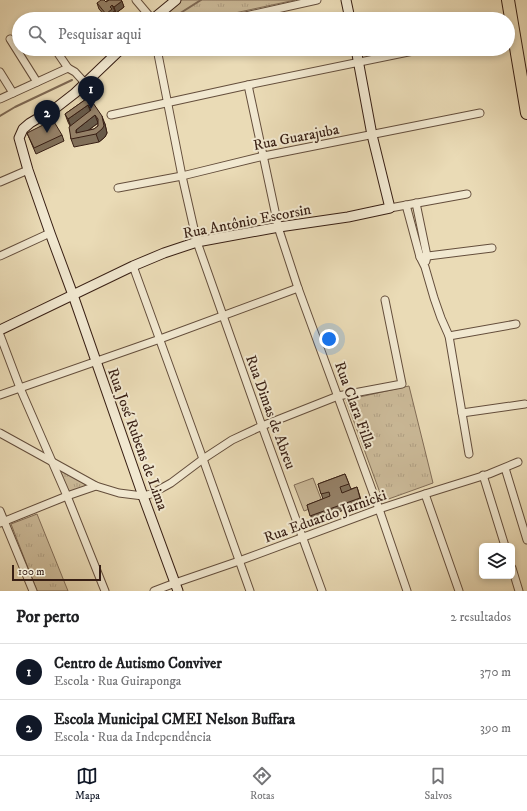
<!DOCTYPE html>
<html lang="pt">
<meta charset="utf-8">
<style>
:root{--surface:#fff;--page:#f2f2f2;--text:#202124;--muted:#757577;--line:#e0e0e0;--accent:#111827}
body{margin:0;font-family:"IM FELL DW Pica",serif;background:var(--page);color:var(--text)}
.controls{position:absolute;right:12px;bottom:12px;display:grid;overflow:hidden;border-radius:6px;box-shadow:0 2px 6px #0003}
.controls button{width:36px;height:36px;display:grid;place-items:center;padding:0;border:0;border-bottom:1px solid var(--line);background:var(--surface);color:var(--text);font:20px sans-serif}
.scale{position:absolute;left:12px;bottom:10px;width:89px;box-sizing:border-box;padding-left:4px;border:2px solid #381f14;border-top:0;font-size:11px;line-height:14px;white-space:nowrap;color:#381f14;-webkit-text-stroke:3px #f1e8d0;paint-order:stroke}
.you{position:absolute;left:329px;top:339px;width:14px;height:14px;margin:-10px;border:3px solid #fff;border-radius:50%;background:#1a73e8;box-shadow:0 0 0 6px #1a73e833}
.badge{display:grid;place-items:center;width:26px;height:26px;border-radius:50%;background:var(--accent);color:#fff;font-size:13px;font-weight:700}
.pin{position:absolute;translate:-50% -33px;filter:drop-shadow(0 1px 2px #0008)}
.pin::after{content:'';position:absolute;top:21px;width:14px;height:12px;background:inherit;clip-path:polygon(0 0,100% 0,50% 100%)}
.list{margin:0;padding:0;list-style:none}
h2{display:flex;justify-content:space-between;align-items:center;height:52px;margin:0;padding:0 16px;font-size:17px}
h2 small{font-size:13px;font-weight:400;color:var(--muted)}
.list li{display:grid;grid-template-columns:26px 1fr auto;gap:12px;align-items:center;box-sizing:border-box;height:56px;padding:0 16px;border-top:1px solid var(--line)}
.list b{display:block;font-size:15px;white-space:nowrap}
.list p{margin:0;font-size:13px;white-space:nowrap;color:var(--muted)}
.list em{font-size:13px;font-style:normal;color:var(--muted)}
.icon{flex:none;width:22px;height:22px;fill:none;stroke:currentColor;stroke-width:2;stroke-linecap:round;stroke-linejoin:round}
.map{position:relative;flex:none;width:527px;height:591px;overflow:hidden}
.search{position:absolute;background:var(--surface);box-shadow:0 2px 6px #0003;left:12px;right:12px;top:12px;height:44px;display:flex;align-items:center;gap:10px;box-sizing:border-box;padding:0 14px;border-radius:22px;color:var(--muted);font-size:15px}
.sheet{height:164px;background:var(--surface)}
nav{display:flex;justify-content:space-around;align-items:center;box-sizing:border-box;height:56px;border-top:1px solid var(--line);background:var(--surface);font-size:11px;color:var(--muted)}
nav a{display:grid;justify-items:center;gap:2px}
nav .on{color:var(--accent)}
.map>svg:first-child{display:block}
</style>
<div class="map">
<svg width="527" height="591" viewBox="0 0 527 591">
<defs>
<pattern id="park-tufts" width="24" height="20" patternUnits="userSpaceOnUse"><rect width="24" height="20" fill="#ccbb9a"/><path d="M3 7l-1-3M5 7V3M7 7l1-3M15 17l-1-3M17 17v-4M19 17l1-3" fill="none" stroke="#b0a084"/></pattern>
</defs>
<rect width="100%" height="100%" fill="#eadbb6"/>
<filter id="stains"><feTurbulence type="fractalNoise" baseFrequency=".005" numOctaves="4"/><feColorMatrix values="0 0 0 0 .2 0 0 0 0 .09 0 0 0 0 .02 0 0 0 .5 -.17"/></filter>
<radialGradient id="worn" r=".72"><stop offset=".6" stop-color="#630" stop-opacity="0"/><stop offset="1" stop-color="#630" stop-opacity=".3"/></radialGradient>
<polygon fill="#ccbb9a" stroke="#826d57" points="313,478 323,504 304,511 294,485"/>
<g fill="url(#park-tufts)" stroke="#826d57">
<polygon points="178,0 295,0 207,19 156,19"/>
<polygon points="409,386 433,483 383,501 346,400"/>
<polygon points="59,468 88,486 68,493"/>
<polygon points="37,514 68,591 37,591 11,524"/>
</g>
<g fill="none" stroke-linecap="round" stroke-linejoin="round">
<g stroke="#7e6954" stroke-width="2">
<polyline points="171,19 201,0"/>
<polyline points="124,54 130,49"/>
<polyline points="0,116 15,107 72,80"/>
</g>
<defs>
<g id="street">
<polyline points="136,0 152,19"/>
<polyline points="232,19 317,0"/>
<polyline points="10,39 37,82"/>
<polyline points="55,49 68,68"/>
<polyline points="157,49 182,176 197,242 262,426 322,591"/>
<polyline points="0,72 13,93"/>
<polyline points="248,85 279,230 298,288 379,509 407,591"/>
<polyline points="0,99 68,68 75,72 86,84"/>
<polyline points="111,115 248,85 423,49"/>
<polyline points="0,182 28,170"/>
<polyline points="118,188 182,176 264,156 480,113"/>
<polyline points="416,203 427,256 426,261"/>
<polyline points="406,205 420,257 425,267 434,298 441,318 449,336 462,413 469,454"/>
<polyline points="390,208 467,194"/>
<polyline points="0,256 50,233"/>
<polyline points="420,257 492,248"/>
<polyline points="133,266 203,459 250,591"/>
<polyline points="0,335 20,388 67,496 105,591"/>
<polyline points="449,336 516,324"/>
<polyline points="0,395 160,339 298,288"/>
<polyline points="462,413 525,404"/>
<polyline points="0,433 96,486 119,493 143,496 151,494 171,483 203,459 232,440 262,426 338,396 402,384 385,300"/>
<polyline points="505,468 527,540"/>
<polyline points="483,475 505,546"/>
<polyline points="425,494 459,591"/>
<polyline points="0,511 33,591"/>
<polyline points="0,523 67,496 96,486"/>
<polyline points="512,568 519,591"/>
<polyline points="154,591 175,583 239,561 379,509 425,494 489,474 518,462"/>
</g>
<g id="secondary">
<polyline points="346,0 350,19"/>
<polyline points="153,19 176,0"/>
<polyline points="121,49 75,93 57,107 30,123 23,129 19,138 28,170 50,233 73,295 143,496 178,591"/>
<polyline points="0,330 133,266 164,253 197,242 279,227 348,217 390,208 372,135 356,49"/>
</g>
<polyline id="highway" points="508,0 527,113"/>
</defs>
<use href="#street" stroke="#644e3c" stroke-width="9"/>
<use href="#secondary" stroke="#381f14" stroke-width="11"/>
<use href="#highway" stroke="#381f14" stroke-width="14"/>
<use href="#street" stroke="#f1e8d0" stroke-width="7"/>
<use href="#secondary" stroke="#f1e8d0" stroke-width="9"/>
<use href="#highway" stroke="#eadbb6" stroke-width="12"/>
</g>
<g fill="#806f59" stroke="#381f14" fill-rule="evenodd">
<polygon points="107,0 121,0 124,7 116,13 115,11 113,12 114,15 110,19 108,19 99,9 97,3 106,2 107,1"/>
<path d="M89,97L105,124L107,133L105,137L99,142L74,147L71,139L70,126L68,122L65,114ZM98,123V126L94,129L89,130Z"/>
<polygon points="27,133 62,135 64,141 36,154"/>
<polygon points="345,474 351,489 357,487 362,503 313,522 307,505 323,499 318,484"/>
</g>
<g fill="#685a49" stroke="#381f14">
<polygon points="122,1 124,7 116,13 114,7"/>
<polygon points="112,5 115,11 113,12 114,15 110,19 108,19 106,14 110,7"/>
<polygon points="88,105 91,113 71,127 68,119"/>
<polygon points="95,115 98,123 78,138 76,130"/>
<polygon points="102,116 105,124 107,133 105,137 99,142 96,134"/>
</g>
<g fill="#958168" stroke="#381f14" fill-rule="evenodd">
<polygon points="101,0 104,0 106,2 109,0 121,0 122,1 114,7 112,5 110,7 112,9 106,14 97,3"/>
<path d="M89,97L102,116L104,126L102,129L96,134L71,139L69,127L91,110L88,105L68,119L65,114ZM95,115L98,119V126L94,129L76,133V130Z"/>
<polygon points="53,120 62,135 34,148 27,133"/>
<polygon points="345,474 349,484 340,487 342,493 357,487 360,498 310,516 307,505 330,496 329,492 321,494 318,484"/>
</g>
<g text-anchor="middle" stroke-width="4" stroke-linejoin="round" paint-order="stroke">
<g font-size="15" fill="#381f14" stroke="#f1e8d0">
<text transform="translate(296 137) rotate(-11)" y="5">Rua Guarajuba</text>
<text transform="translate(247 221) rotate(-11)" y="5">Rua Antônio Escorsin</text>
<text transform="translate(355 405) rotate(70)" y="5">Rua Clara Filla</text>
<text transform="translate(271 412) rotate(70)" y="5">Rua Dimas de Abreu</text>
<text transform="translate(138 439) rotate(70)" y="5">Rua José Rubens de Lima</text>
<text transform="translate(325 516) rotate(-20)" y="5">Rua Eduardo Jarnicki</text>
</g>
</g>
<rect width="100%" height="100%" filter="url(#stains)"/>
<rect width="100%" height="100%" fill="url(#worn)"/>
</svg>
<div class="controls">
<button><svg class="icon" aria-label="layers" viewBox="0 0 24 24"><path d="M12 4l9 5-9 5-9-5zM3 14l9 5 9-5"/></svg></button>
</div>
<div class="scale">100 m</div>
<div class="you"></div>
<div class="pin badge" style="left:91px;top:109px">1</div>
<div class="pin badge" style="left:47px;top:133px">2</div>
<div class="search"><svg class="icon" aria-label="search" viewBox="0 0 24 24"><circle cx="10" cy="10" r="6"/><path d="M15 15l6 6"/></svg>Pesquisar aqui</div>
</div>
<section class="sheet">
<h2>Por perto<small>2 resultados</small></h2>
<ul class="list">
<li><span class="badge">1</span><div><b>Centro de Autismo Conviver</b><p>Escola · Rua Guiraponga</p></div><em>370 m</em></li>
<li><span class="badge">2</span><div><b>Escola Municipal CMEI Nelson Buffara</b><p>Escola · Rua da Independência</p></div><em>390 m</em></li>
</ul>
</section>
<nav>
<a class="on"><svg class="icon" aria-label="map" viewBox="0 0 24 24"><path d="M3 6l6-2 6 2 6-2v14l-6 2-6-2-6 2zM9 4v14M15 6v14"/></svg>Mapa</a>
<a><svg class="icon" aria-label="directions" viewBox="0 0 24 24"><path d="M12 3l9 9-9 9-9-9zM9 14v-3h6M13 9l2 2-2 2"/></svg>Rotas</a>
<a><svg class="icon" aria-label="saved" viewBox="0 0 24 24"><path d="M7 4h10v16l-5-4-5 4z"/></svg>Salvos</a>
</nav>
